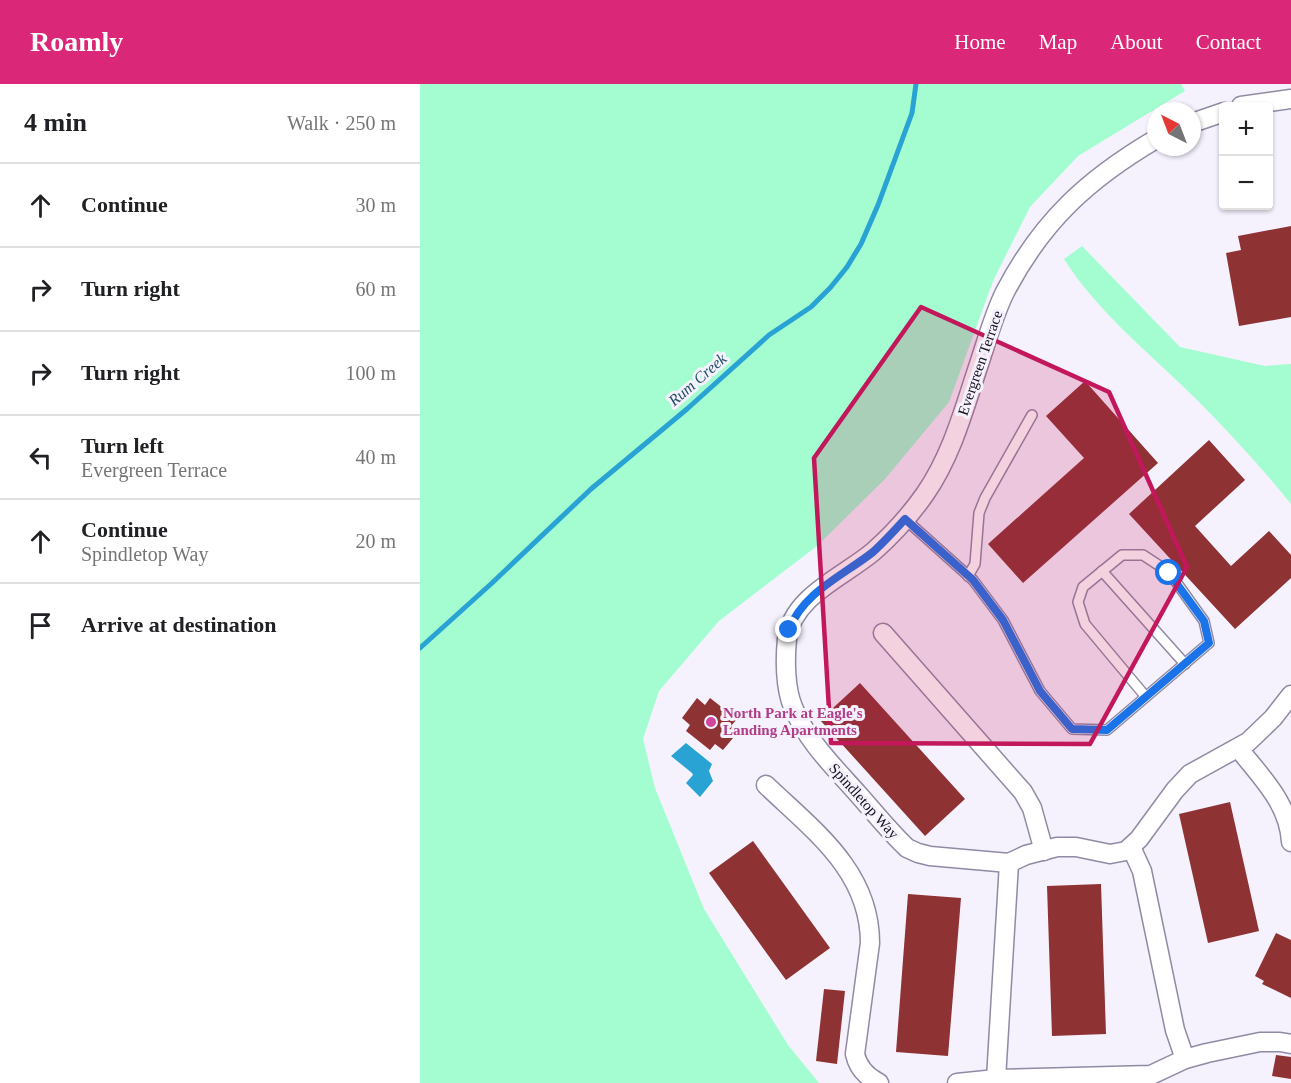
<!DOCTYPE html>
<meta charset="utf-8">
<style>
:root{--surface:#fff;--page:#f2f2f2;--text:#202124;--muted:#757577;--line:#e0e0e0;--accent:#db2777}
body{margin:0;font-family:"Times New Roman",serif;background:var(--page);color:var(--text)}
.controls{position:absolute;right:18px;top:18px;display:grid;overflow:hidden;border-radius:6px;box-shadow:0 2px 4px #0004}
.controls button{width:54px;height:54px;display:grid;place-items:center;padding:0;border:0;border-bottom:2px solid var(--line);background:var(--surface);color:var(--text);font:30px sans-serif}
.compass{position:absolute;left:727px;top:18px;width:54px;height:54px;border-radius:50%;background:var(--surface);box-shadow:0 2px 4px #0004;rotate:318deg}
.stop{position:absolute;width:18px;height:18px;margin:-14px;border:4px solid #1a73e8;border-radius:50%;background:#fff}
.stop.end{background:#1a73e8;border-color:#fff;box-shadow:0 2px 6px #0008}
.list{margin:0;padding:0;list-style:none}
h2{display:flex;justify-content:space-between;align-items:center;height:78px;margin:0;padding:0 24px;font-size:26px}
h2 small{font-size:20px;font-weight:400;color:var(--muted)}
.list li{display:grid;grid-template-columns:39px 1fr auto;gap:18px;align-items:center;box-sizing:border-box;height:84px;padding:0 24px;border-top:2px solid var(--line)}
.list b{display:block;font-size:22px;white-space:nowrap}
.list p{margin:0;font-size:20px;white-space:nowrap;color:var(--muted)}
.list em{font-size:20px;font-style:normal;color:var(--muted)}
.icon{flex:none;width:33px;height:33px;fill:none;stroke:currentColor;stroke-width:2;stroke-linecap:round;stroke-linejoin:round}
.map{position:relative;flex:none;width:871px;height:999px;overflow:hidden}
header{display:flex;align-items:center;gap:36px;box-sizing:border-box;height:84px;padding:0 30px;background:var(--accent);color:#fff}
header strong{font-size:28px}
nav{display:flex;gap:33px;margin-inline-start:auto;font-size:21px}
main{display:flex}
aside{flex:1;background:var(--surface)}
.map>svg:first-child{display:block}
</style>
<header>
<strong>Roamly</strong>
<nav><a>Home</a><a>Map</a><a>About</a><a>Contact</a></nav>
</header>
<main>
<aside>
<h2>4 min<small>Walk · 250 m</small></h2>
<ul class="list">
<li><svg class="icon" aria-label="ahead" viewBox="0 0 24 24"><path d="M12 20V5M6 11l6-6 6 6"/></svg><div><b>Continue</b></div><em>30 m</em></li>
<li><svg class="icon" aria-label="right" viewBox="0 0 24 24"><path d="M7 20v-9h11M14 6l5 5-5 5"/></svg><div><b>Turn right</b></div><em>60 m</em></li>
<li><svg class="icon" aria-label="right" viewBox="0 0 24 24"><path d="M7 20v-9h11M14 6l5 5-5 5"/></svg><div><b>Turn right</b></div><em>100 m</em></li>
<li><svg class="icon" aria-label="left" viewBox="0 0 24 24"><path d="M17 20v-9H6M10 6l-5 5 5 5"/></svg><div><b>Turn left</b><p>Evergreen Terrace</p></div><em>40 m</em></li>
<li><svg class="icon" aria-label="ahead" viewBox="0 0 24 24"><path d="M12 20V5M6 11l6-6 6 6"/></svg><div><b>Continue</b><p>Spindletop Way</p></div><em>20 m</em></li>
<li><svg class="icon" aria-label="arrive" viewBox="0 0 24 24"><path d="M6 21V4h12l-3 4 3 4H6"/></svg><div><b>Arrive at destination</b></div></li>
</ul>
</aside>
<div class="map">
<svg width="871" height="999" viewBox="0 0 871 999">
<rect width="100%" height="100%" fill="#f5f2fe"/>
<g fill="#a3fdd0">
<polygon points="0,0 761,0 765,7 658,72 610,123 573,197 529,318 465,395 397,462 299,537 239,607 223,655 235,704 284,825 368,961 399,999 0,999"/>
<path d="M662,162L760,263L845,282L871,280V420C842,384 809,348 776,315C730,269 679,230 644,175Z"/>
</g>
<polygon fill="#28a3d4" points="266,659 292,680 289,687 293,697 280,713 266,699 273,691 272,689 251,672"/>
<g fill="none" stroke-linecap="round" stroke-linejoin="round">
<polyline stroke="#28a3d4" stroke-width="5" points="0,564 72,499 171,405 267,325 349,251 391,223 410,204 427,183 441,160 458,121 492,29 496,0"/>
</g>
<g fill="#8e3233">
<polygon points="871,142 871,233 819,242 806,169 821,166 818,152"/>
<polygon points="665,297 738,379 603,499 568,460 664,374 626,332"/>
<polygon points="789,356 825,396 775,442 811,482 849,447 871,471 871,494 815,545 709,430"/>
<polygon points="440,599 545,715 505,752 400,636"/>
<polygon points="277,614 285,621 290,614 317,635 311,642 318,648 303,666 295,660 290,666 266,647 270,641 262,634"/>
<polygon points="810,718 839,847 788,859 759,730"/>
<polygon points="333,757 410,864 366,896 289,789"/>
<polygon points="681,800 686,950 632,952 627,802"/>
<polygon points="488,810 541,814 528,972 476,968"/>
<polygon points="856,849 871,856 871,914 842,900 844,897 835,892"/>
<polygon points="404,905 425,907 417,980 396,977"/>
<polygon points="856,971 871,973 871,995 852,992"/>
</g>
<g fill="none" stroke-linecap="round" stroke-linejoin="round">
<defs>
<g id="service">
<polyline points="485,435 553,496 583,536 620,607 652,645 687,646 789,559 784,537 749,488 723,471 702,471 663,503 658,518 665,540 726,613"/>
<polyline points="682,487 765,580"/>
<polyline points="548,492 555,480 559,429 565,414 612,331"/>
</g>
<g id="minor">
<polyline points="821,22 871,15"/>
<polyline points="772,39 804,28"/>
<path d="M736,55C668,95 622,137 585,208C574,230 567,256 559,280C544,325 532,371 505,410C491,430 472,451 454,467C425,492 372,512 367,555C365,575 365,604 373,623C387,657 414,683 438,710C454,728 469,747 487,764L498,769L510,772L589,779L606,771L637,763H656L690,770L706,767L719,755L755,706L770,690L828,658L853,634L871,611"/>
<polyline points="463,549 603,708 612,724 624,767"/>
<path d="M819,665C842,694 869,720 871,758"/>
<path d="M346,701C394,747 450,787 450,859L435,970C438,984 447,993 459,999"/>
<polyline points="711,763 722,787 755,946 765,975"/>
<polyline points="576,995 589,779"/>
<polyline points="537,999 576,995 731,991 765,975 787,969 840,958 860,958 871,960"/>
</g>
</defs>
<use href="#service" stroke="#908aa4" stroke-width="12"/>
<use href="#minor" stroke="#908aa4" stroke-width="21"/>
<use href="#service" stroke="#fff" stroke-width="9"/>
<use href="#minor" stroke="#fff" stroke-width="18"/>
</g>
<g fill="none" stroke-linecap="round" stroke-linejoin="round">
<path stroke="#1a73e8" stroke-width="8" d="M369,546C382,509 424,491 453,468C464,458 475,446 485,435L553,496L583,536L620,607L652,645L687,646L789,559L784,537L749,489"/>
</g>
<path fill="#c2185b" fill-opacity="0.2" stroke="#c2185b" stroke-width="4.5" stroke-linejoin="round" d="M501,223L689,308L767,483L670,660L411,659L394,374Z"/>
<circle fill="#d1479c" stroke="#f5f2fe" stroke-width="2" cx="291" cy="638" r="6"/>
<g text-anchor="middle" stroke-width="6" stroke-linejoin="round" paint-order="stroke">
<g font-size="15" fill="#15121c" stroke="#f5f2fe">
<text transform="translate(560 279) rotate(-71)" y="5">Evergreen Terrace</text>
<text transform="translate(444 717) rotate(48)" y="5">Spindletop Way</text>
</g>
<g font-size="15" font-weight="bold" fill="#b23c85" stroke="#f5f2fe" text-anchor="start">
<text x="303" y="634">North Park at Eagle's<tspan x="303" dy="17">Landing Apartments</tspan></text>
</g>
<g font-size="16" font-style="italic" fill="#225166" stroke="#f5f2fe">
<text transform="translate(277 295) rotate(-41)" y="6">Rum Creek</text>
</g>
</g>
</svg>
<div class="controls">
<button>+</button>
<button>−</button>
</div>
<svg class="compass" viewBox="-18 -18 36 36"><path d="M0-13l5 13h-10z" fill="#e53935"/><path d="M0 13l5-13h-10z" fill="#757577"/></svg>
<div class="stop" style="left:749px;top:489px"></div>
<div class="stop end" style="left:369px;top:546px"></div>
</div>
</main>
